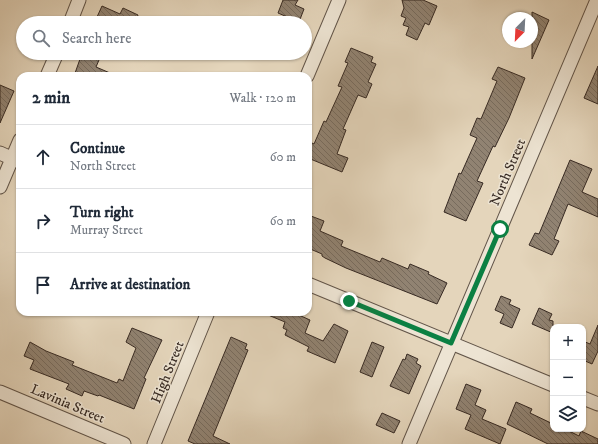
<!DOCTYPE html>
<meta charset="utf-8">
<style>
:root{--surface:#fff;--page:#f2f2f3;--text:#1f2937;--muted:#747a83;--line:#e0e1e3}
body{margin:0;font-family:"IM FELL DW Pica",serif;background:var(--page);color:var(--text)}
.controls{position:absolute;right:12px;bottom:12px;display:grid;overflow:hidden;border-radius:8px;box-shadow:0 1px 3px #0004}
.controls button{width:36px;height:36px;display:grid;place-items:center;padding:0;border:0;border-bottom:1px solid var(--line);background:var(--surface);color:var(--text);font:20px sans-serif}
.compass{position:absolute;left:502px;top:12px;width:36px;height:36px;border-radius:50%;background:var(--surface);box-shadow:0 1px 3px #0004;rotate:204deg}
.stop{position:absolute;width:12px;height:12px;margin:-9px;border:3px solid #0b8043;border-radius:50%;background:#fff}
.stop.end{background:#0b8043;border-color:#fff;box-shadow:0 1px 4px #0008}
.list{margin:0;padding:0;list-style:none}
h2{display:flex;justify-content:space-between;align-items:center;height:52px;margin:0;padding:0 16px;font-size:17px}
h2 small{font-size:13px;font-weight:400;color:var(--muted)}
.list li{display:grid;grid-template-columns:26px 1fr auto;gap:12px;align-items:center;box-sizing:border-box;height:64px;padding:0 16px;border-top:1px solid var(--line)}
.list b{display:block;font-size:15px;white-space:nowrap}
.list p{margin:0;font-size:13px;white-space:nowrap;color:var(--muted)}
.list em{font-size:13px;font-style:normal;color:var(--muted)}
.icon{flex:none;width:22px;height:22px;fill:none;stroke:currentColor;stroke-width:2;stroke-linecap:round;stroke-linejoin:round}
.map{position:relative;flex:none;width:598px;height:444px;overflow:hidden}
.search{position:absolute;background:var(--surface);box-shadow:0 1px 3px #0004;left:16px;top:16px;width:296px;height:44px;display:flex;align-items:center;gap:10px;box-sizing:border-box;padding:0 14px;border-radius:22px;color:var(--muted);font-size:15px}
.panel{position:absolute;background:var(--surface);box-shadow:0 1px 3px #0004;left:16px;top:72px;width:296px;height:244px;border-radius:12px}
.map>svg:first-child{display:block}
</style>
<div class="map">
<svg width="598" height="444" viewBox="0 0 598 444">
<defs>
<pattern id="building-back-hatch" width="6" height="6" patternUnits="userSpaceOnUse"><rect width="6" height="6" fill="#918372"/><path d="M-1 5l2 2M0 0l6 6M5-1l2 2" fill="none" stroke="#776b5d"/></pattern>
</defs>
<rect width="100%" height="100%" fill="#e4d5bb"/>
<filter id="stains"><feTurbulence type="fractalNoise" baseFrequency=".005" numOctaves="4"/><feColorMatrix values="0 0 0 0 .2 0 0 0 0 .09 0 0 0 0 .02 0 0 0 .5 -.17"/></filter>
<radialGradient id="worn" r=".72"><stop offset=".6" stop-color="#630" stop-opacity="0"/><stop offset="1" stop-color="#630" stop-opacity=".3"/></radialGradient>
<g fill="url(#building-back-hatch)" stroke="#372a23">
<polygon points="283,0 298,0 295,5 304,9 299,22 278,13"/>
<polygon points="402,0 423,0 437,6 429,25 425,23 417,40 406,35 409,27 403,25 406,18 401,16 404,8"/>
<polygon points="102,6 120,14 123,8 138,15 136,21 140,23 109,23 97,17"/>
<polygon points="532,12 549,20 532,59"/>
<polygon points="351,48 373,57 371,62 376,64 368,82 372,84 366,98 358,95 343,129 346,130 337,154 348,158 342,172 308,158 308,152 312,143 314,144 324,121 326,122 342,87 338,86 348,63 345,62"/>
<polygon points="85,53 102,53 96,67 117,76 74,76 80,59 82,60"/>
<polygon points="598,66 598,104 584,98"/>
<polygon points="498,67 525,78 509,118 495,147 493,146 477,181 483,183 466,221 444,212 459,173 461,174 477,138 470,135 477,118 481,119 497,81 492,79"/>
<polygon points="0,85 14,91 0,123"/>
<polygon points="570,160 592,169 582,192 598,199 598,217 568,204 554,239 559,241 552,255 529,245 535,233 539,234"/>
<polygon points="311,216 324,221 320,231 343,241 341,246 380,262 382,258 408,269 410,264 429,272 428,274 447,283 437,304 346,268 325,258 322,256 322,254 308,248 308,223"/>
<polygon points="501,296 511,300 509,304 520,309 512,328 500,323 504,314 495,310"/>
<polygon points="539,308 552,314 549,320 553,321 553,333 532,324"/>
<polygon points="261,312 292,312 310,320 305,333 323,341 334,324 348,331 335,363 307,351 309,347 285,335 287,330 283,328 285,322"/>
<polygon points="598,325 598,351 592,364 583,360 583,341 590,344"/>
<polygon points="132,328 162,340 144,378 146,379 134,409 99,395 98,396 84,391 82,396 66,389 69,384 30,369 34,360 24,356 30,342 46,351 74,362 72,365 117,383 119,379 123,381 136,348 126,342"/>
<polygon points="231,337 247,344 245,349 248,350 213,436 230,444 195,444 188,441"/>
<polygon points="372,342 384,347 372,377 360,372"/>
<polygon points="407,354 418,359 416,363 421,366 409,394 390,386 403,359 405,360"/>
<polygon points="466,384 481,390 475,405 486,410 482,419 506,429 500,444 465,429 471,415 456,409"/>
<polygon points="516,402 532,409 530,413 553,424 553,429 565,429 579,436 581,431 598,439 598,444 548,444 507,424"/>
<polygon points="382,413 400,421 394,433 376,425"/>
</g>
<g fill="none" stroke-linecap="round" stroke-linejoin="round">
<defs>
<g id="minor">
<polyline points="70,23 79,0"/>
<polyline points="47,76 57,53"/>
<polyline points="307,76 339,0"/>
<polyline points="0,153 20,162"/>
<polyline points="0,187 20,140"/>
<polyline points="308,284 553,385"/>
<polyline points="0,392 124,444"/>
<polyline points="583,398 598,404"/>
<polyline points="154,444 208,312"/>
<polyline points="409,444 597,0"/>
</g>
</defs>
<use href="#minor" stroke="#625549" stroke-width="15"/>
<use href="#minor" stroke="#ede4d3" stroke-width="13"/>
</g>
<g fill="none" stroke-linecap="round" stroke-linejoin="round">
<polyline stroke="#0b8043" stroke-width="5" points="349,301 451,343 500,229"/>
</g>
<g text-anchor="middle" stroke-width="3" stroke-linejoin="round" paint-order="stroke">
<g font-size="14" fill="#372a23" stroke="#ede4d3">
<text transform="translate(507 172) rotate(-67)" y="5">North Street</text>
<text transform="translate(167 372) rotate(-68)" y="5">High Street</text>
<text transform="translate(68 403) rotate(23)" y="5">Lavinia Street</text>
</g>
</g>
<rect width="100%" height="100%" filter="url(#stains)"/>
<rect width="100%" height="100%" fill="url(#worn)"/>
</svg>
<div class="controls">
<button>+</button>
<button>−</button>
<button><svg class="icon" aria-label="layers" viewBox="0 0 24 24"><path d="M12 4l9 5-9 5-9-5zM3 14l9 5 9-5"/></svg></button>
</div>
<svg class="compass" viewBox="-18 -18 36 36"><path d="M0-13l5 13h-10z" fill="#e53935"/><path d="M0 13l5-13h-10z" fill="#747a83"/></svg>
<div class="stop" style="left:500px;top:229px"></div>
<div class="stop end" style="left:349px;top:301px"></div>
<div class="search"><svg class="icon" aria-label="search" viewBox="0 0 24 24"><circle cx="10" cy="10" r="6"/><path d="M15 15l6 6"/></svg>Search here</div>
<section class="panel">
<h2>2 min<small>Walk · 120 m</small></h2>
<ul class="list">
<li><svg class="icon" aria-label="ahead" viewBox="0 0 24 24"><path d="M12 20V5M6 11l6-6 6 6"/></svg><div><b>Continue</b><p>North Street</p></div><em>60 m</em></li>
<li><svg class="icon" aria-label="right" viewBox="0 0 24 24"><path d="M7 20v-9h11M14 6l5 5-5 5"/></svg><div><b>Turn right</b><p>Murray Street</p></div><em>60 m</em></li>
<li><svg class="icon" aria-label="arrive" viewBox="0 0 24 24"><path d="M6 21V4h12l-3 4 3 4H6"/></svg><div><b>Arrive at destination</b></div></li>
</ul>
</section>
</div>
